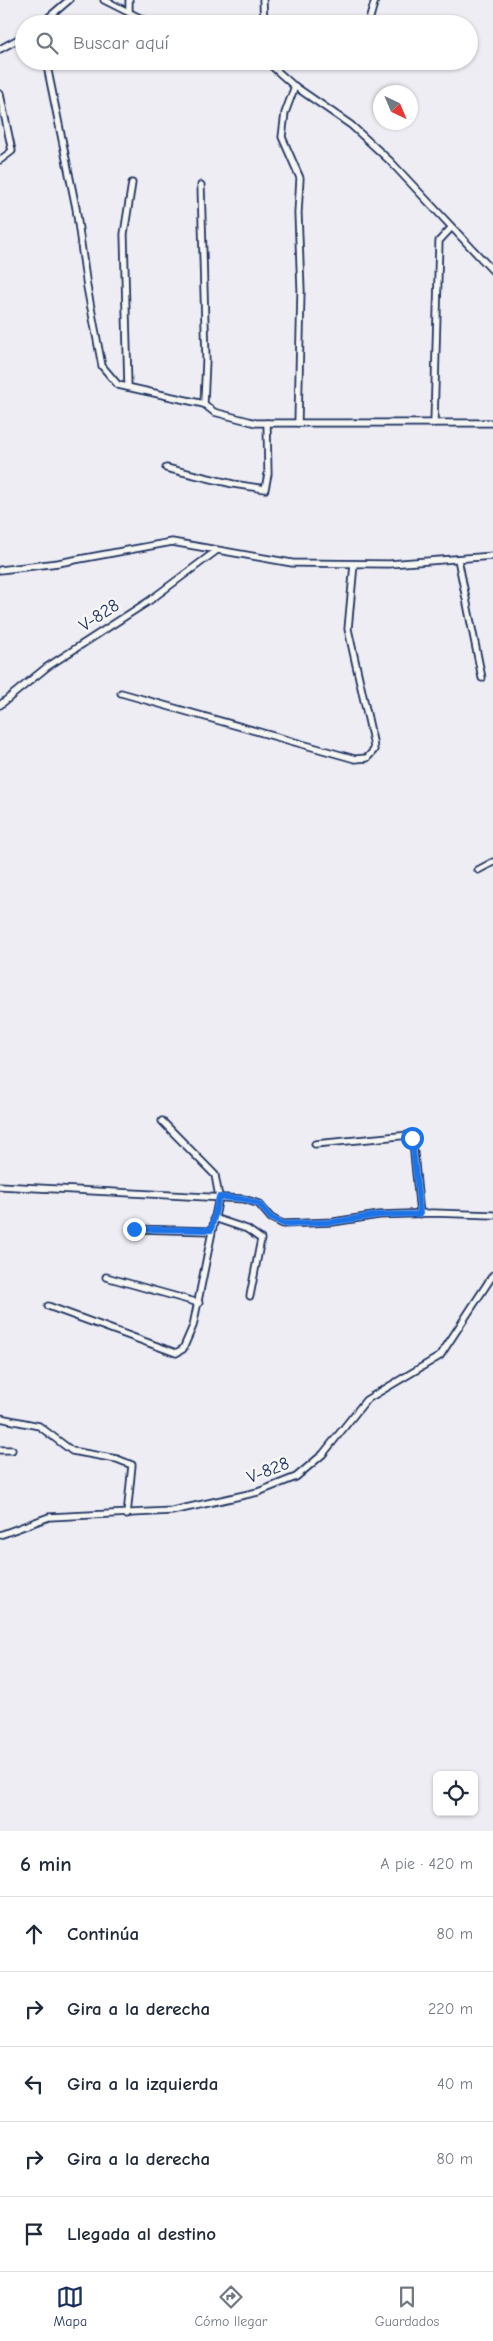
<!DOCTYPE html>
<html lang="es">
<meta charset="utf-8">
<style>
:root{--surface:#fff;--page:#f6f6f7;--text:#1f2937;--muted:#747a83;--line:#e0e1e3;--accent:#1b2f5e}
body{margin:0;font-family:"Comic Neue",sans-serif;background:var(--page);color:var(--text)}
.controls{position:absolute;right:15px;bottom:15px;display:grid;overflow:hidden;border-radius:8px;box-shadow:0 1px 4px #0004}
.controls button{width:45px;height:45px;display:grid;place-items:center;padding:0;border:0;border-bottom:1px solid var(--line);background:var(--surface);color:var(--text);font:25px sans-serif}
.compass{position:absolute;left:373px;top:85px;width:45px;height:45px;border-radius:50%;background:var(--surface);box-shadow:0 1px 4px #0004;rotate:136deg}
.stop{position:absolute;width:15px;height:15px;margin:-11px;border:4px solid #1a73e8;border-radius:50%;background:#fff}
.stop.end{background:#1a73e8;border-color:#fff;box-shadow:0 1px 5px #0008}
.list{margin:0;padding:0;list-style:none}
h2{display:flex;justify-content:space-between;align-items:center;height:65px;margin:0;padding:0 20px;font-size:21px}
h2 small{font-size:16px;font-weight:400;color:var(--muted)}
.list li{display:grid;grid-template-columns:32px 1fr auto;gap:15px;align-items:center;box-sizing:border-box;height:75px;padding:0 20px;border-top:1px solid var(--line)}
.list b{display:block;font-size:19px;white-space:nowrap}
.list em{font-size:16px;font-style:normal;color:var(--muted)}
.icon{flex:none;width:28px;height:28px;fill:none;stroke:currentColor;stroke-width:2;stroke-linecap:round;stroke-linejoin:round}
.map{position:relative;flex:none;width:493px;height:1831px;overflow:hidden}
.search{position:absolute;background:var(--surface);box-shadow:0 1px 4px #0004;left:15px;right:15px;top:15px;height:55px;display:flex;align-items:center;gap:12px;box-sizing:border-box;padding:0 18px;border-radius:28px;color:var(--muted);font-size:19px}
.sheet{height:440px;background:var(--surface)}
nav{display:flex;justify-content:space-around;align-items:center;box-sizing:border-box;height:70px;border-top:1px solid var(--line);background:var(--surface);font-size:14px;color:var(--muted)}
nav a{display:grid;justify-items:center;gap:2px}
nav .on{color:var(--accent)}
.map>svg:first-child{display:block}
</style>
<div class="map">
<svg width="493" height="1831" viewBox="0 0 493 1831">
<rect width="100%" height="100%" fill="#eeedf4"/>
<filter id="ink" filterUnits="userSpaceOnUse"><feTurbulence type="fractalNoise" baseFrequency=".02" numOctaves="2"/><feDisplacementMap in="SourceGraphic" scale="10" xChannelSelector="R" yChannelSelector="G"/><feConvolveMatrix kernelMatrix="1 2 1 2 8 2 1 2 1" color-interpolation-filters="sRGB"/></filter>
<g filter="url(#ink)">
<g fill="none" stroke-linecap="round" stroke-linejoin="round">
<defs>
<g id="minor">
<polyline points="104,0 148,22 162,24"/>
<polyline points="129,0 129,12"/>
<polyline points="263,0 264,24"/>
<polyline points="41,24 69,0"/>
<polyline points="368,24 375,0"/>
<polyline points="0,49 24,36"/>
<polyline points="46,61 76,208 87,287 102,366 118,385 204,404"/>
<polyline points="266,61 293,85 351,125 390,161 493,271"/>
<polyline points="295,86 285,113 282,137 300,178 298,213 301,290 298,423"/>
<polyline points="0,94 12,151 0,160"/>
<polyline points="201,185 206,360 204,404 214,412 256,423 493,423"/>
<polyline points="128,387 124,234 132,183"/>
<polyline points="434,423 439,241 451,228"/>
<polyline points="166,468 233,484 265,489 268,474 267,423"/>
<polyline points="458,559 482,678"/>
<polyline points="0,570 58,563 172,542 292,563 389,564 493,556"/>
<polyline points="121,693 355,759 367,758 374,750 373,741 348,629 354,564"/>
<polyline points="0,705 47,667 149,601 216,551"/>
<polyline points="478,870 493,862"/>
<polyline points="315,1144 410,1135 413,1143 420,1214"/>
<polyline points="0,1186 244,1199 259,1204 271,1218 283,1224 333,1222 379,1215 433,1213 493,1215"/>
<polyline points="214,1218 247,1229 261,1239 250,1296"/>
<polyline points="134,1229 211,1231"/>
<polyline points="106,1277 199,1303"/>
<polyline points="48,1306 176,1353 183,1349 193,1326 219,1197 215,1175 162,1121"/>
<polyline points="0,1418 39,1426 72,1451 117,1459 132,1465 127,1515"/>
<polyline points="0,1450 12,1450"/>
<polyline points="0,1535 49,1517 172,1511 258,1492 296,1477 323,1454 366,1400 440,1356 493,1275"/>
</g>
</defs>
<use href="#minor" stroke="#1b2f5e" stroke-width="9"/>
<use href="#minor" stroke="#f6f6f2" stroke-width="5.5"/>
</g>
</g>
<g fill="none" stroke-linecap="round" stroke-linejoin="round" filter="url(#ink)">
<polyline stroke="#1a73e8" stroke-width="6" points="134,1229 211,1230 219,1197 244,1199 259,1204 271,1218 284,1224 333,1222 379,1215 420,1214 412,1138"/>
</g>
<g text-anchor="middle" stroke-width="5" stroke-linejoin="round" paint-order="stroke">
<g font-size="18" fill="#1b2f5e" stroke="#f6f6f2">
<text transform="translate(99 615) rotate(-33)" y="6">V-828</text>
<text transform="translate(268 1470) rotate(-21)" y="6">V-828</text>
</g>
</g>
</svg>
<div class="controls">
<button><svg class="icon" aria-label="locate" viewBox="0 0 24 24"><circle cx="12" cy="12" r="6"/><path d="M12 2v4M12 18v4M2 12h4M18 12h4"/></svg></button>
</div>
<svg class="compass" viewBox="-18 -18 36 36"><path d="M0-13l5 13h-10z" fill="#e53935"/><path d="M0 13l5-13h-10z" fill="#747a83"/></svg>
<div class="stop" style="left:412px;top:1138px"></div>
<div class="stop end" style="left:134px;top:1229px"></div>
<div class="search"><svg class="icon" aria-label="search" viewBox="0 0 24 24"><circle cx="10" cy="10" r="6"/><path d="M15 15l6 6"/></svg>Buscar aquí</div>
</div>
<section class="sheet">
<h2>6 min<small>A pie · 420 m</small></h2>
<ul class="list">
<li><svg class="icon" aria-label="ahead" viewBox="0 0 24 24"><path d="M12 20V5M6 11l6-6 6 6"/></svg><div><b>Continúa</b></div><em>80 m</em></li>
<li><svg class="icon" aria-label="right" viewBox="0 0 24 24"><path d="M7 20v-9h11M14 6l5 5-5 5"/></svg><div><b>Gira a la derecha</b></div><em>220 m</em></li>
<li><svg class="icon" aria-label="left" viewBox="0 0 24 24"><path d="M17 20v-9H6M10 6l-5 5 5 5"/></svg><div><b>Gira a la izquierda</b></div><em>40 m</em></li>
<li><svg class="icon" aria-label="right" viewBox="0 0 24 24"><path d="M7 20v-9h11M14 6l5 5-5 5"/></svg><div><b>Gira a la derecha</b></div><em>80 m</em></li>
<li><svg class="icon" aria-label="arrive" viewBox="0 0 24 24"><path d="M6 21V4h12l-3 4 3 4H6"/></svg><div><b>Llegada al destino</b></div></li>
</ul>
</section>
<nav>
<a class="on"><svg class="icon" aria-label="map" viewBox="0 0 24 24"><path d="M3 6l6-2 6 2 6-2v14l-6 2-6-2-6 2zM9 4v14M15 6v14"/></svg>Mapa</a>
<a><svg class="icon" aria-label="directions" viewBox="0 0 24 24"><path d="M12 3l9 9-9 9-9-9zM9 14v-3h6M13 9l2 2-2 2"/></svg>Cómo llegar</a>
<a><svg class="icon" aria-label="saved" viewBox="0 0 24 24"><path d="M7 4h10v16l-5-4-5 4z"/></svg>Guardados</a>
</nav>
